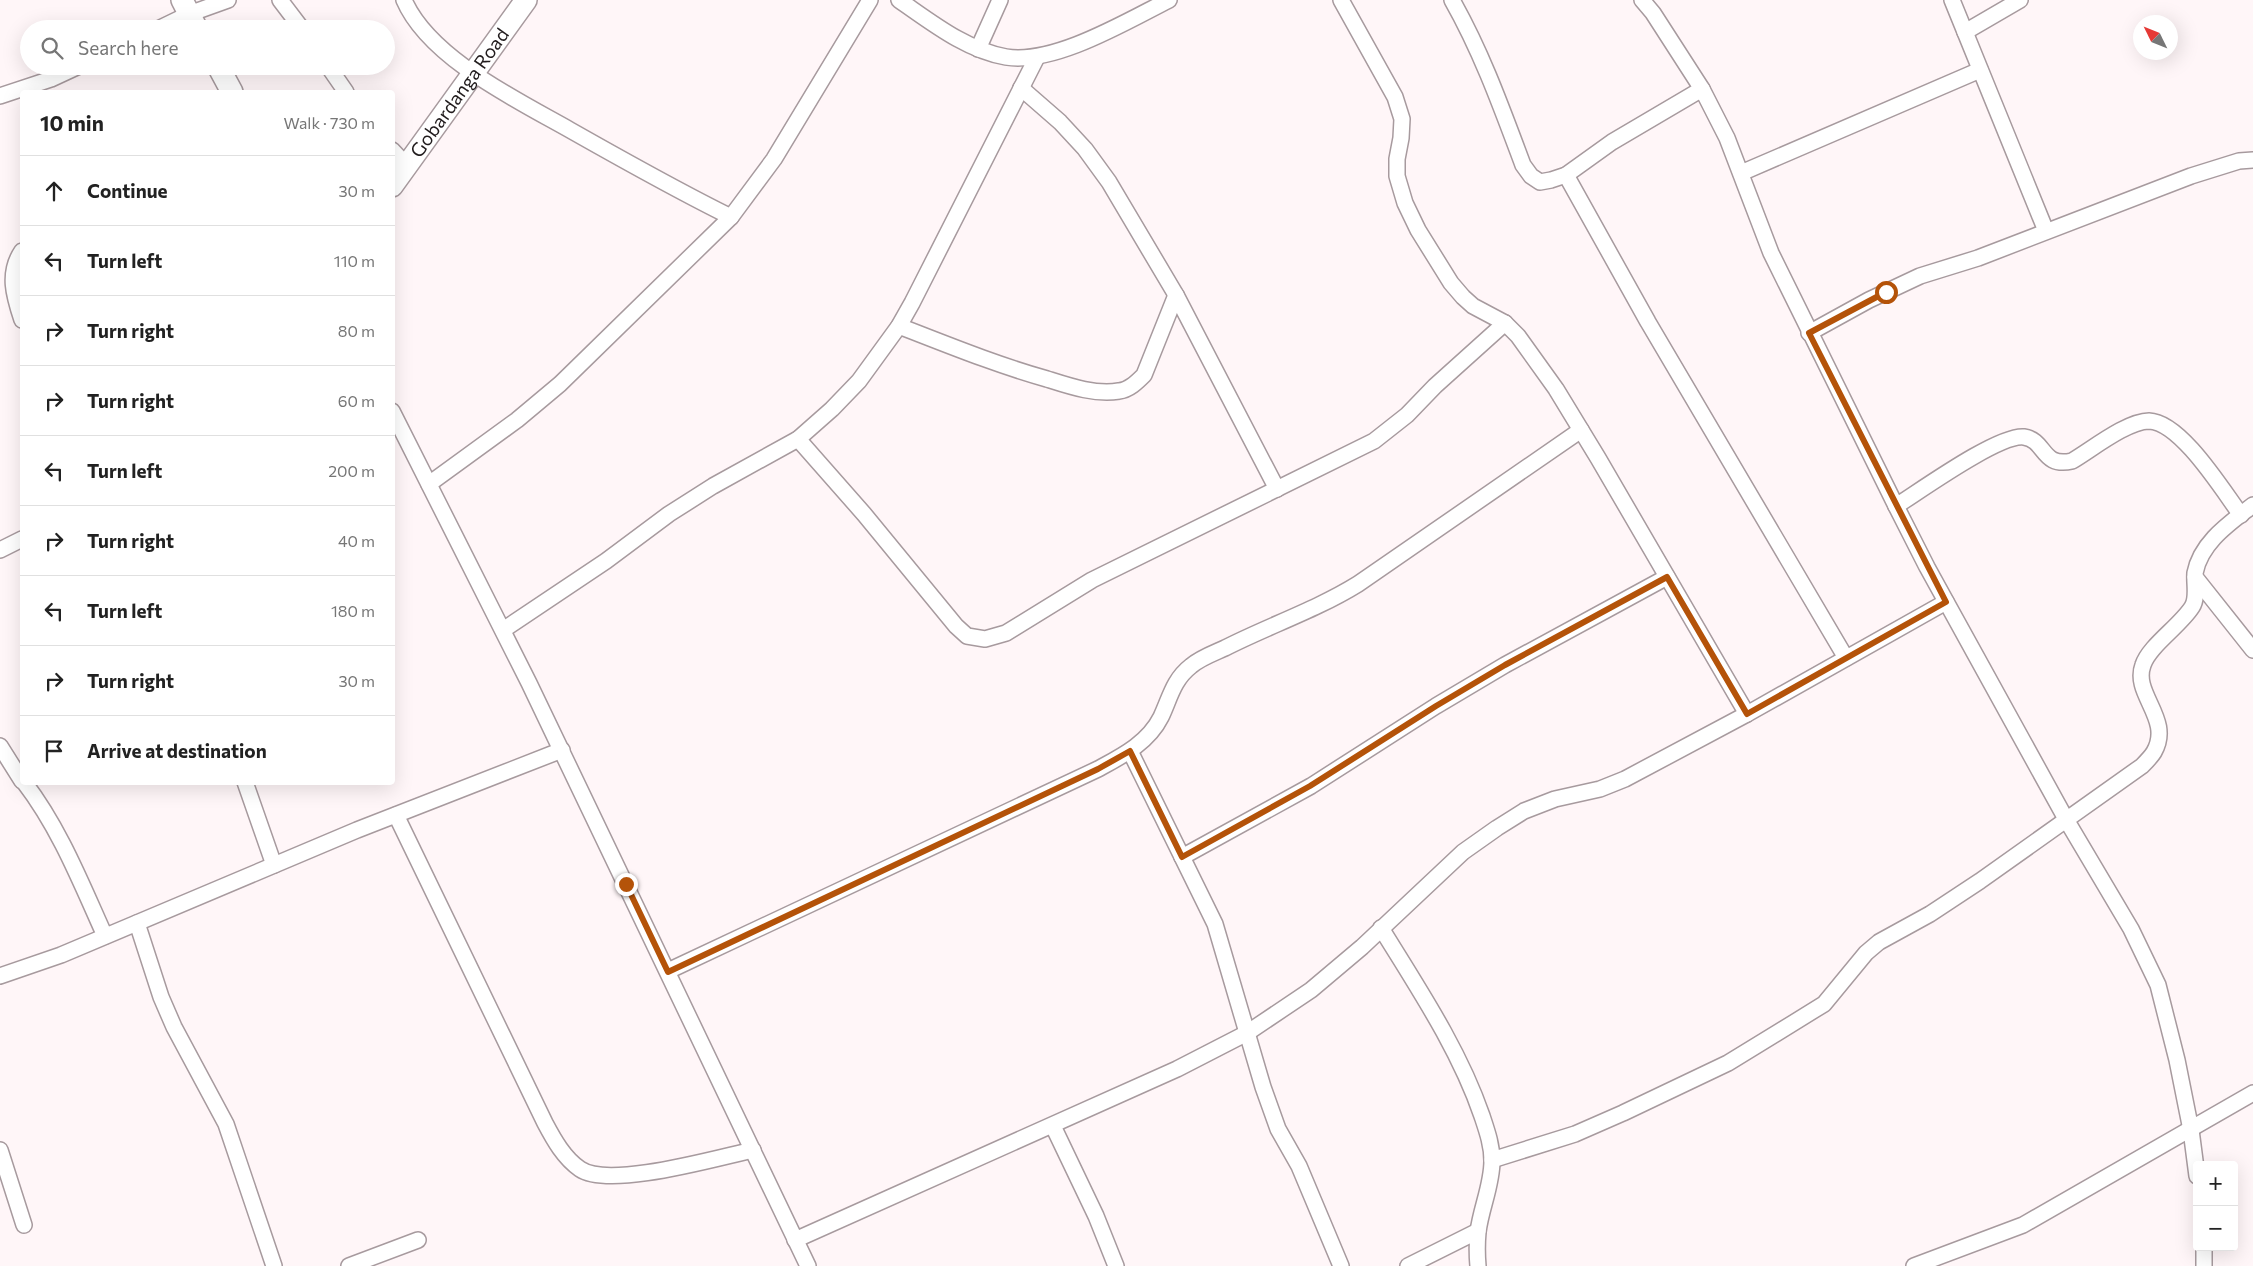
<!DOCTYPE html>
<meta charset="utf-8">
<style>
:root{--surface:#fff;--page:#f6f6f6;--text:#222;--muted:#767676;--line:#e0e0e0}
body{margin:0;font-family:Commissioner,sans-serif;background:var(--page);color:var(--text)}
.controls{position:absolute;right:15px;bottom:15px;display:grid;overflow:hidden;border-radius:5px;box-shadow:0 5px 20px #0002}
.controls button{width:45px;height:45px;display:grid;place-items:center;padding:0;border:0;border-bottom:1px solid var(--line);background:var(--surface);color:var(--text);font:25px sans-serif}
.compass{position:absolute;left:2133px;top:15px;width:45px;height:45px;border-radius:50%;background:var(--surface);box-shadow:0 5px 20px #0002;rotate:313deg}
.stop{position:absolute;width:15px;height:15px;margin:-11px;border:4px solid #b45309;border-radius:50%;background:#fff}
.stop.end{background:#b45309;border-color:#fff;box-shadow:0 1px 5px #0008}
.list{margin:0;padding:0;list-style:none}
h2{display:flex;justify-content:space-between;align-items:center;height:65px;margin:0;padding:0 20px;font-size:21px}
h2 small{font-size:16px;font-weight:400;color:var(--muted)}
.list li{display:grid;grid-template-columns:32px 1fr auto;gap:15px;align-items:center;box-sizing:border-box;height:70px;padding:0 20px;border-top:1px solid var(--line)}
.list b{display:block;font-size:19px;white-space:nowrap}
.list em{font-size:16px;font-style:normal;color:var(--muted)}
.icon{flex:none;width:28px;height:28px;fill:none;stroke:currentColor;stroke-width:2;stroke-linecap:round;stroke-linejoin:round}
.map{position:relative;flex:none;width:2253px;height:1266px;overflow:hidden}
.search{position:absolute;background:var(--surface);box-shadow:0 5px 20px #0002;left:20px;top:20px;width:375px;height:55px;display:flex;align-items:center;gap:12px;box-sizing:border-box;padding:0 18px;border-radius:28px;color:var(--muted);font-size:19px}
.panel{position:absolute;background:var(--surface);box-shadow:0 5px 20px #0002;left:20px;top:90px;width:375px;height:695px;border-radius:5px}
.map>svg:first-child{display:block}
</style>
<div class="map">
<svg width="2253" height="1266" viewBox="0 0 2253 1266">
<rect width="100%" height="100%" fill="#fff6f8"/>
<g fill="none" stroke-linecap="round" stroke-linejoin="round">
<defs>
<g id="minor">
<polyline points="280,0 302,29"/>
<path d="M404,0C429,58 517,100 570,130C623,160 676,190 731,217"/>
<path d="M899,0C931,22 966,50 1006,57C1054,65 1127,21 1169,0"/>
<polyline points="1341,0 1395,97 1402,119 1401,138 1397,159 1397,176 1405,203 1418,230 1451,283 1463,297 1473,306 1505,323 1518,336 1556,389 1598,458 1747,714"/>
<path d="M1452,0C1482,53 1502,109 1523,165L1531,176L1540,182L1551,180L1566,175L1612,142L1702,89"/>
<polyline points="1642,0 1653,13 1702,89 1727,138 1771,253 1896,506 1927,567 2067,821 2131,929 2158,985 2177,1060 2191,1130 2197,1176"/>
<polyline points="1952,0 2046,231"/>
<polyline points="158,29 189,14 228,0"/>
<polyline points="1965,32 2020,0"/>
<polyline points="978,49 1000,0"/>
<polyline points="328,66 346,92"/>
<polyline points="1021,88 1060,122 1085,149 1109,182 1176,295 1277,489"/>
<polyline points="0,96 51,79 79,66"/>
<polyline points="392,150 407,166"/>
<polyline points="1741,173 1980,70"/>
<polyline points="1566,175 1648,322 1846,658"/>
<path d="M22,251C7,273 14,296 22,320"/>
<path d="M899,326C948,345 997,365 1047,379C1069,386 1095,395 1119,391C1129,390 1137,382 1144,375L1176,295"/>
<polyline points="1809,333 1869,300 1920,276 1978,258 2191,176 2239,161 2253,160"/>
<polyline points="392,411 529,683 808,1266"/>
<polyline points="798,439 864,514 956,626 967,636 985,639 1006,633 1092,580 1374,441 1407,415 1435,386 1505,323"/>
<polyline points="429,484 517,420 560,384 731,217 774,159 870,0"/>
<path d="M1896,506C1920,491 1999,434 2024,437C2046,440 2041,468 2072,461C2091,450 2127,421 2149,421C2181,422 2223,491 2241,515"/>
<polyline points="0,550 22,539"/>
<polyline points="2195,577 2253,650"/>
<polyline points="503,630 606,561 669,514 713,486 798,439 832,409 859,381 899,326 912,303 1037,57"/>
<polyline points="0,746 22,781"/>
<polyline points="1130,751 1215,924 1263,1087 1278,1129 1299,1166 1341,1266"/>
<path d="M24,782C60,829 81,883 105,936"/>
<polyline points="245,782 274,865"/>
<path d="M396,815L545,1123C554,1140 564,1158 580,1169C609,1189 716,1158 753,1150"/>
<polyline points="1182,857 1311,786 1436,706 1505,665 1667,577"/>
<polyline points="137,923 161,997 174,1027 226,1124 274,1266"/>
<path d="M1381,928C1418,988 1459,1049 1482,1116C1487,1131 1492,1145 1492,1161C1492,1185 1481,1208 1478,1232C1477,1243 1477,1255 1478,1266"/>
<path d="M668,971L1098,769C1122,756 1148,743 1161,717C1170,698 1173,680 1191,666C1200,658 1214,653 1225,648C1268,626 1316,610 1358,584L1581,430"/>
<polyline points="0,976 61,955 357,830 562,750"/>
<polyline points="1053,1126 1096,1216 1116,1266"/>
<polyline points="0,1150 24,1225"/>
<path d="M1492,1160L1575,1134L1623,1113L1728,1063L1777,1033L1824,1004L1866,953L1879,942L1930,914L1980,881L2142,766C2146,762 2151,757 2154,752C2173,719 2132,694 2143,665C2149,646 2180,626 2192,607C2198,598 2194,584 2195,573C2201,542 2230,523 2253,505"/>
<polyline points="795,1240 1177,1069 1247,1033 1311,990 1362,947 1463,852 1497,828 1524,811 1555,799 1600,789 1625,779 1747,714 1946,602"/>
<polyline points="2204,1247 2204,1266"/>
<polyline points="349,1266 418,1240"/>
<polyline points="1408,1266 1478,1231"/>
<polyline points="1914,1266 2023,1225 2253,1093"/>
</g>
<g id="secondary">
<polyline points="182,0 197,29"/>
<polyline points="218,66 232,92"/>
<path id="s1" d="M392,186L526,0"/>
</g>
</defs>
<use href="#minor" stroke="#a79a9e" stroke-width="18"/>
<use href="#secondary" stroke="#a79a9e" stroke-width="24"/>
<use href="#minor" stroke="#fff" stroke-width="15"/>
<use href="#secondary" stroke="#fff" stroke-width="21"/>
</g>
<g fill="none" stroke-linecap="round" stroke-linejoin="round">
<polyline stroke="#b45309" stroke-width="6" points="626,884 668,972 1098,769 1130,751 1182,857 1310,786 1436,706 1505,665 1667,577 1747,714 1946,602 1809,333 1886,292"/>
</g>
<g text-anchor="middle" stroke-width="4" stroke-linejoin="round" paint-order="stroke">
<g font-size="19" fill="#211c1d" stroke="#fff">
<text dy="7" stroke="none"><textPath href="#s1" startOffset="115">Gobardanga Road</textPath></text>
</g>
</g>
</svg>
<div class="controls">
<button>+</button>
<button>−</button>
</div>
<svg class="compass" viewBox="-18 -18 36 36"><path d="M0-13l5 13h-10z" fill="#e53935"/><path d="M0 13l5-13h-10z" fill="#767676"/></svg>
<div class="stop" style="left:1886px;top:292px"></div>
<div class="stop end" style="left:626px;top:884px"></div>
<div class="search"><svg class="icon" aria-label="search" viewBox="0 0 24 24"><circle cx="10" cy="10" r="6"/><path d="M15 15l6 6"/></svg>Search here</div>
<section class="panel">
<h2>10 min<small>Walk · 730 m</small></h2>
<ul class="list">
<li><svg class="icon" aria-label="ahead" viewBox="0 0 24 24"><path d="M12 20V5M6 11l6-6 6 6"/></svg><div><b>Continue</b></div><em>30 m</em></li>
<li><svg class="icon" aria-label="left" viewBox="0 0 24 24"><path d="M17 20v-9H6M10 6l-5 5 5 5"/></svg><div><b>Turn left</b></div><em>110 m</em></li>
<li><svg class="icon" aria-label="right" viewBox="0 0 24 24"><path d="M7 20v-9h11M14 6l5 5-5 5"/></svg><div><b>Turn right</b></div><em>80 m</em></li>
<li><svg class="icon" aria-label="right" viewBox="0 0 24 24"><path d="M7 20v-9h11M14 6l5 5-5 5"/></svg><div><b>Turn right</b></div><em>60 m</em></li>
<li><svg class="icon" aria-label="left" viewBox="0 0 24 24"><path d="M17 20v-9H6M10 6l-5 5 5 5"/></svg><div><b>Turn left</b></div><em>200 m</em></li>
<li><svg class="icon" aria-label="right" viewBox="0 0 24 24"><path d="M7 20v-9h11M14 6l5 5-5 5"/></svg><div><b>Turn right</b></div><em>40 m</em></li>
<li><svg class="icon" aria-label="left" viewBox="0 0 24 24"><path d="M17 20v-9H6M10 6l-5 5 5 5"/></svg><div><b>Turn left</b></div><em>180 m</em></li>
<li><svg class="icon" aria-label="right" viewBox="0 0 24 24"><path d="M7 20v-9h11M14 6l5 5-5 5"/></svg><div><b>Turn right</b></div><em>30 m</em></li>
<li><svg class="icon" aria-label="arrive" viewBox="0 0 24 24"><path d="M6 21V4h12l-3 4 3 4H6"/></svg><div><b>Arrive at destination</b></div></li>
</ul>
</section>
</div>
